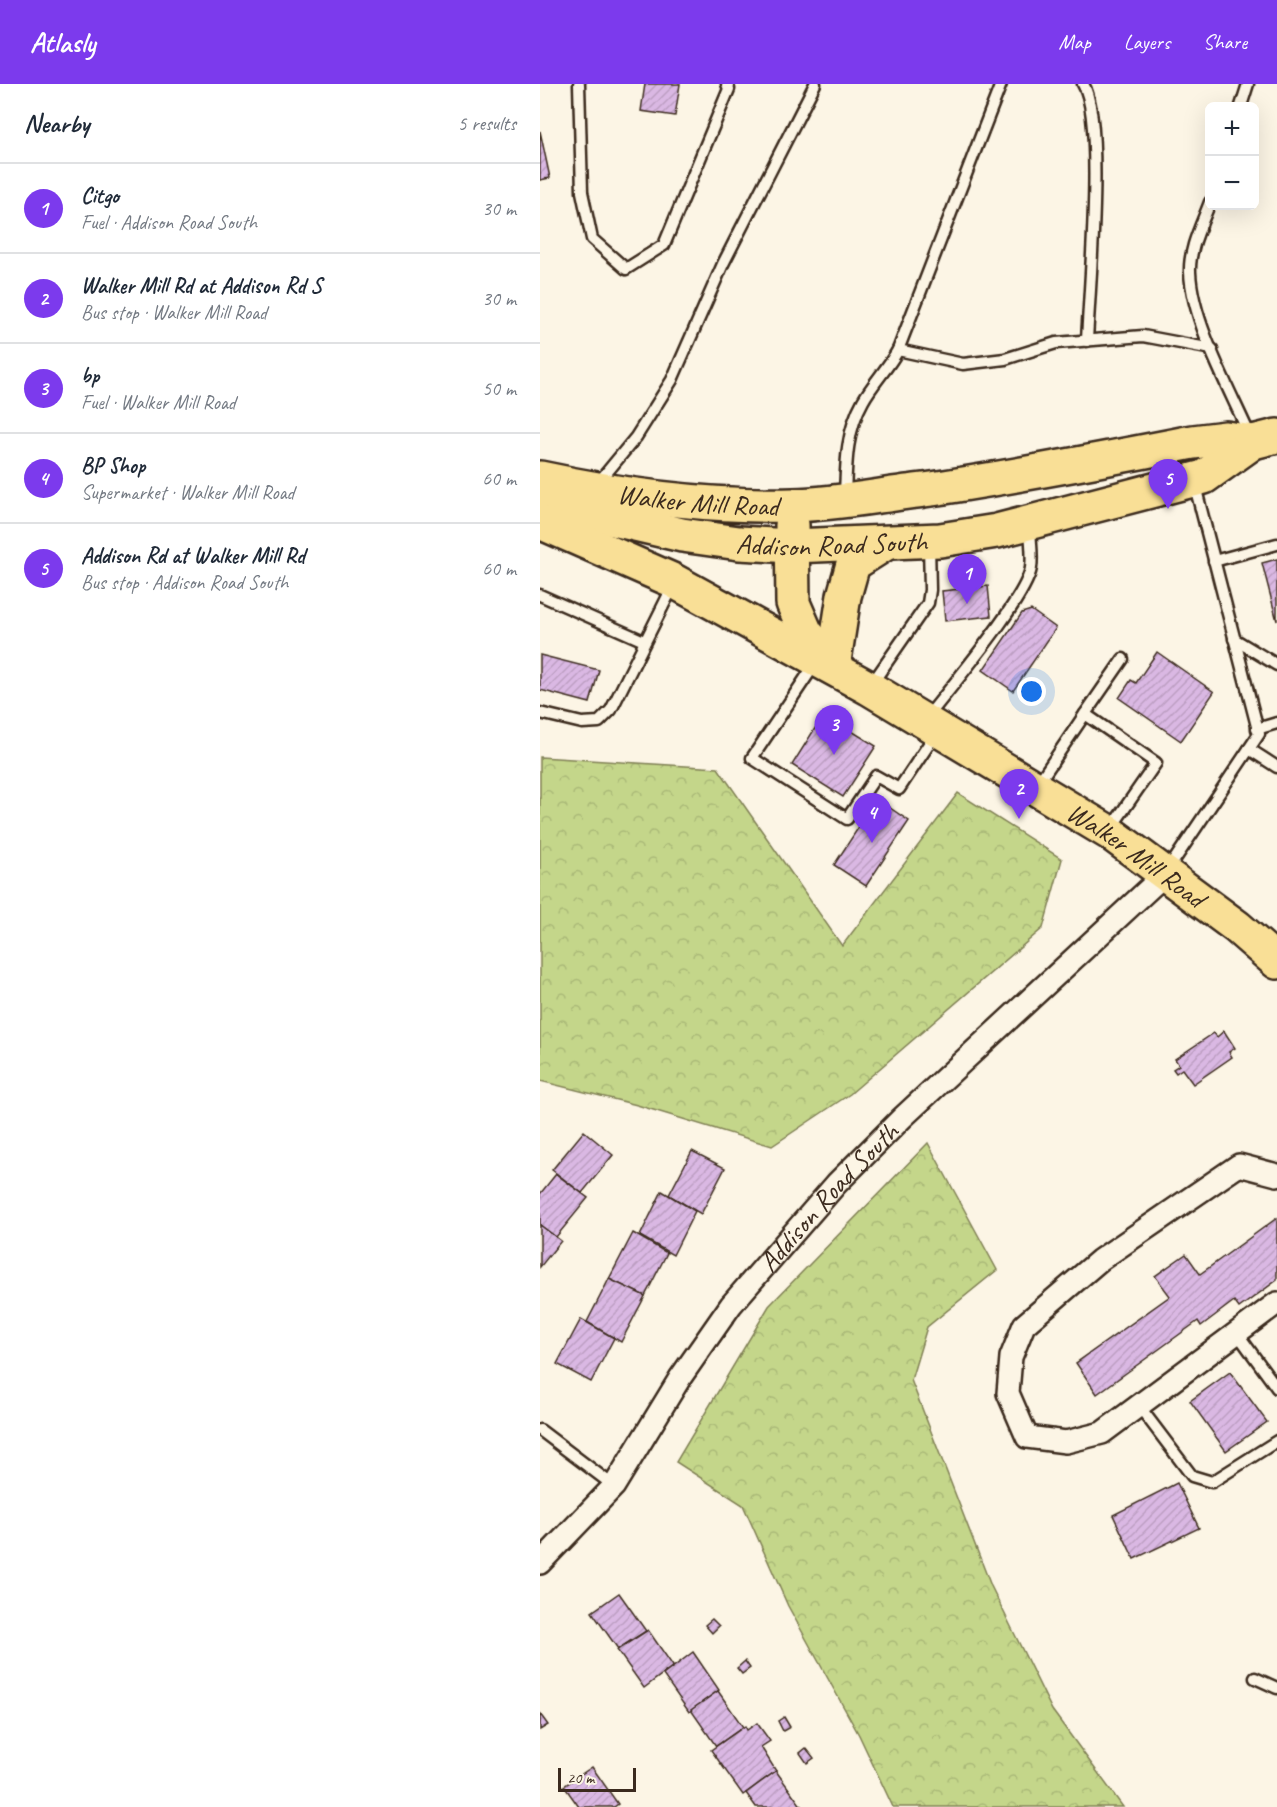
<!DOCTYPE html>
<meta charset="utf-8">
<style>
:root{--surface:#fff;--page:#f6f6f7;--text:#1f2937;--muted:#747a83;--line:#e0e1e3;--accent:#7c3aed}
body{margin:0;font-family:Caveat,sans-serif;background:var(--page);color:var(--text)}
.controls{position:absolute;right:18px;top:18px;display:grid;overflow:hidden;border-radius:9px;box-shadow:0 6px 24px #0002}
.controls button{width:54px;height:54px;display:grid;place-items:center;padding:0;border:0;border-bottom:2px solid var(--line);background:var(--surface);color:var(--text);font:30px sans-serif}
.scale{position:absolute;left:18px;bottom:15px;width:78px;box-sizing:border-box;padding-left:6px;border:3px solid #3b2a1e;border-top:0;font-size:16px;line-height:21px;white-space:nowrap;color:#3b2a1e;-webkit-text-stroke:4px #fcf5e5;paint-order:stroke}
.you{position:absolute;left:492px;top:608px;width:21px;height:21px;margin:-15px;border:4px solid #fff;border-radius:50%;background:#1a73e8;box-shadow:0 0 0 9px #1a73e833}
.badge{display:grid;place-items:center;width:39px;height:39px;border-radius:50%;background:var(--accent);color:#fff;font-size:20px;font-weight:700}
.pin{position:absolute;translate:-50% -50px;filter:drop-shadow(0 2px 3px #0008)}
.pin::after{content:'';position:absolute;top:32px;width:21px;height:18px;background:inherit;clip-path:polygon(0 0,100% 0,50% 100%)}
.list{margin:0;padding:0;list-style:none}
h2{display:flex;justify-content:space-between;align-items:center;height:78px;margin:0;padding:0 24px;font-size:26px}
h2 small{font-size:20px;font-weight:400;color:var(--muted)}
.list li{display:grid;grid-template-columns:39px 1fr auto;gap:18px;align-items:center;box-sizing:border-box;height:90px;padding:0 24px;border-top:2px solid var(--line)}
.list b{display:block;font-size:22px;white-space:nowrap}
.list p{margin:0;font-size:20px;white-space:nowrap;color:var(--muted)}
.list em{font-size:20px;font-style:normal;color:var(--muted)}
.map{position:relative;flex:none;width:737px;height:1723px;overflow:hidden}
header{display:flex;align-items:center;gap:36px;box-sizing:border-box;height:84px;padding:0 30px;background:var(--accent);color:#fff}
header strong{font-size:28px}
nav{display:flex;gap:33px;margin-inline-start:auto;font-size:21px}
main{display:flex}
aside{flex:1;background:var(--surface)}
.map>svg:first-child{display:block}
</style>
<header>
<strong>Atlasly</strong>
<nav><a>Map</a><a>Layers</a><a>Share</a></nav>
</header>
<main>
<aside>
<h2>Nearby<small>5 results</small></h2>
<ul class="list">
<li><span class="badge">1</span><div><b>Citgo</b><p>Fuel · Addison Road South</p></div><em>30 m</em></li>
<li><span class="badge">2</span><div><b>Walker Mill Rd at Addison Rd S</b><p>Bus stop · Walker Mill Road</p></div><em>30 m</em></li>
<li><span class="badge">3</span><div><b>bp</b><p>Fuel · Walker Mill Road</p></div><em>50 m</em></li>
<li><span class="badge">4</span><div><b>BP Shop</b><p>Supermarket · Walker Mill Road</p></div><em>60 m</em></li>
<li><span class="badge">5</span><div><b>Addison Rd at Walker Mill Rd</b><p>Bus stop · Addison Road South</p></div><em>60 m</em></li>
</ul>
</aside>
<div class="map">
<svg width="737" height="1723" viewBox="0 0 737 1723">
<defs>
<pattern id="forest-crowns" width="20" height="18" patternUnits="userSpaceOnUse" patternTransform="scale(1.5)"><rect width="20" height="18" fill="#c4d68a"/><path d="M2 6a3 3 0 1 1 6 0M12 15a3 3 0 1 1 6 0" fill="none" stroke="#a9b877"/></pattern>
<pattern id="building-hatch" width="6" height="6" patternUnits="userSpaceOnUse" patternTransform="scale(1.5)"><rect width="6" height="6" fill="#dab8e3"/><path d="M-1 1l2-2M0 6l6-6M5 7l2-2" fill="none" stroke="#bc9ec2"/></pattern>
</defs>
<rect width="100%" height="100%" fill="#fcf5e5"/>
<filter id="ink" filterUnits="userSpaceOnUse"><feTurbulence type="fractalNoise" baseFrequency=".0167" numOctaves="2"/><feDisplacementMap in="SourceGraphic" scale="12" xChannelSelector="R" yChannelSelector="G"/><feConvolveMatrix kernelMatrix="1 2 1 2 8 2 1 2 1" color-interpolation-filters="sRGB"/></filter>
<g filter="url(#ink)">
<g fill="url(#forest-crowns)" stroke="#808054" stroke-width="1.5">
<polygon points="0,673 178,684 302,862 418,709 522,775 503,844 310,1010 232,1062 97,1021 0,997"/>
<polygon points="388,1059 457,1186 387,1243 371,1296 451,1502 512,1626 583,1723 353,1723 319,1651 248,1522 203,1421 136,1378 229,1222"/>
</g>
<g fill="url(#building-hatch)" stroke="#3b2a1e" stroke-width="1.5">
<polygon points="105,0 140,0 135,32 101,27"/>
<polygon points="0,47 10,94 0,96"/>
<polygon points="737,475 737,537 722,479"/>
<polygon points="448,502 451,532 405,537 402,507"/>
<polygon points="491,526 516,544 473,607 443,586 482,529"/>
<polygon points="617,568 674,608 641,657 579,614 591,596 596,599"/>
<polygon points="0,571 59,586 50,619 0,606"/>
<polygon points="284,630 336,662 303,713 252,681"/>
<polygon points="337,715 369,737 326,802 294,781"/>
<polygon points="684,947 695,964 689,968 692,973 653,1000 642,985 636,989 633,985 639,981 635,975 674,949 677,953"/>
<polygon points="44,1047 73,1071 42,1109 12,1086"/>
<polygon points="152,1067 185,1084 161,1130 129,1111"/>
<polygon points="16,1090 48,1114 16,1153 0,1141 0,1110"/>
<polygon points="122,1107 155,1127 133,1171 100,1152"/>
<polygon points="737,1134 737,1196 699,1224 694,1217 661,1242 658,1237 557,1310 536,1279 630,1212 615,1192 646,1170 660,1190"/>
<polygon points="0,1141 21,1157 0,1183"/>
<polygon points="93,1149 127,1169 105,1212 69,1195"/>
<polygon points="69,1195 105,1212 81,1258 47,1238"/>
<polygon points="41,1235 74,1254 51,1298 17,1280"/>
<polygon points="690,1288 727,1338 686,1367 650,1317"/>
<polygon points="637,1399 659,1444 594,1475 573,1431"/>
<polygon points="79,1509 106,1547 78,1565 52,1528"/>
<polygon points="172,1535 179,1542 172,1549 165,1541"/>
<polygon points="108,1546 133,1582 104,1604 77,1566"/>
<polygon points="153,1568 179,1606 149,1628 123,1591"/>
<polygon points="205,1577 210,1584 202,1590 197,1584"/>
<polygon points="178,1607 203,1643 176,1662 151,1626"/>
<polygon points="0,1630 8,1641 0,1646"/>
<polygon points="244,1633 250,1643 243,1647 238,1637"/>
<polygon points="217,1639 230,1657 221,1663 236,1687 203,1711 171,1666 205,1642 207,1646"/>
<polygon points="266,1664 274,1674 267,1679 260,1669"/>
<polygon points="52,1683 78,1720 74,1723 39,1723 24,1702"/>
<polygon points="236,1687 262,1723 216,1723 206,1709"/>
</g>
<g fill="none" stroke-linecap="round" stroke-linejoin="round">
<defs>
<g id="service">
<polyline points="39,0 42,108 52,155 86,185 124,161 189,5 187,0"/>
<path d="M543,0C565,34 549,208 547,257"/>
<polyline points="701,22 708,0"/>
<path d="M670,118C662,140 649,164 650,188C652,238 690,306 710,352"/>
<polyline points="358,266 423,280 465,275 516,259 603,252 672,265"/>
<polyline points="58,399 96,353 132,296 183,180 275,0"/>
<path d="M305,414C306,380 306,347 323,317C333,299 348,284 358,266L461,0"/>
<polyline points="674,477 737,460"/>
<polyline points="0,511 104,557"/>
<polyline points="694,555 737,581"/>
<polyline points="275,580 212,674 307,735 336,692 359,705 397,648"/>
<polyline points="331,601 388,519 390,506 389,460"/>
<polyline points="0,629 42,639 59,638 71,626 133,502"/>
<polyline points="545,630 583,575"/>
<path d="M386,635C409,605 486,515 491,484C493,471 490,455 490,442"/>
<polyline points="717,645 737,639"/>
<polyline points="709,665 737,683"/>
<polyline points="497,701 545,630 616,679 571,744"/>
<polyline points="627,787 719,650 654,398"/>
<polyline points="697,1249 737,1304"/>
<polyline points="599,1322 652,1392 672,1398 737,1357"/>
<polyline points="0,1346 74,1402"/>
<polyline points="715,1594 737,1604"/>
</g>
<g id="minor">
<polyline points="737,1091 699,1081 560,1176 484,1241 471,1273 468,1309 487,1353 526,1358 562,1349 737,1219"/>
<path id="s1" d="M0,1479L74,1402L140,1294L191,1221L297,1099L362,1034L625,790"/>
</g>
<g id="primary">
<path id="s2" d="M0,394C84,412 167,423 253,421C297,420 340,411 384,406C474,393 564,375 653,358L686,354L713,358"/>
<path id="s3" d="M0,418L142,451L199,459L252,462L400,456L457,447L664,393L713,358L737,352"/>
<path id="s4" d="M0,438L132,496L329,604L570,749L697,843L737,878"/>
<polyline points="252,441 253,519 266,549 288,576"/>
<polyline points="293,583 304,512 313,480 346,459"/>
</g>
</defs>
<use href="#service" stroke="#3b2a1e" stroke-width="15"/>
<use href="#minor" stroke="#3b2a1e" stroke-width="26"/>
<use href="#primary" stroke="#3b2a1e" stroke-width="38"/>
<use href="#service" stroke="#fcf5e5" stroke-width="10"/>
<use href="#minor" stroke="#fcf5e5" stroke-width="21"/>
<use href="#primary" stroke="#f9df96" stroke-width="33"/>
</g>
</g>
<g text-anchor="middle" stroke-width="6" stroke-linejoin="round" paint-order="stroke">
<g font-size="28" fill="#3b2a1e" stroke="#fcf5e5">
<text dy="10" stroke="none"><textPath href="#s2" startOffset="160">Walker Mill Road</textPath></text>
<text dy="10" stroke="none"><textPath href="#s3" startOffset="296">Addison Road South</textPath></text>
<text dy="10" stroke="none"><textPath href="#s4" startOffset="684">Walker Mill Road</textPath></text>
<text dy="10" stroke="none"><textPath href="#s1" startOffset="468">Addison Road South</textPath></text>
</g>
</g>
</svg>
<div class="controls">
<button>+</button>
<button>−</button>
</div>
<div class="scale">20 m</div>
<div class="you"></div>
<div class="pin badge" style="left:427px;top:520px">1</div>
<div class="pin badge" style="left:479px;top:735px">2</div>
<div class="pin badge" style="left:294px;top:671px">3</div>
<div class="pin badge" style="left:332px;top:759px">4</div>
<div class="pin badge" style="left:628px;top:425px">5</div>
</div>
</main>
